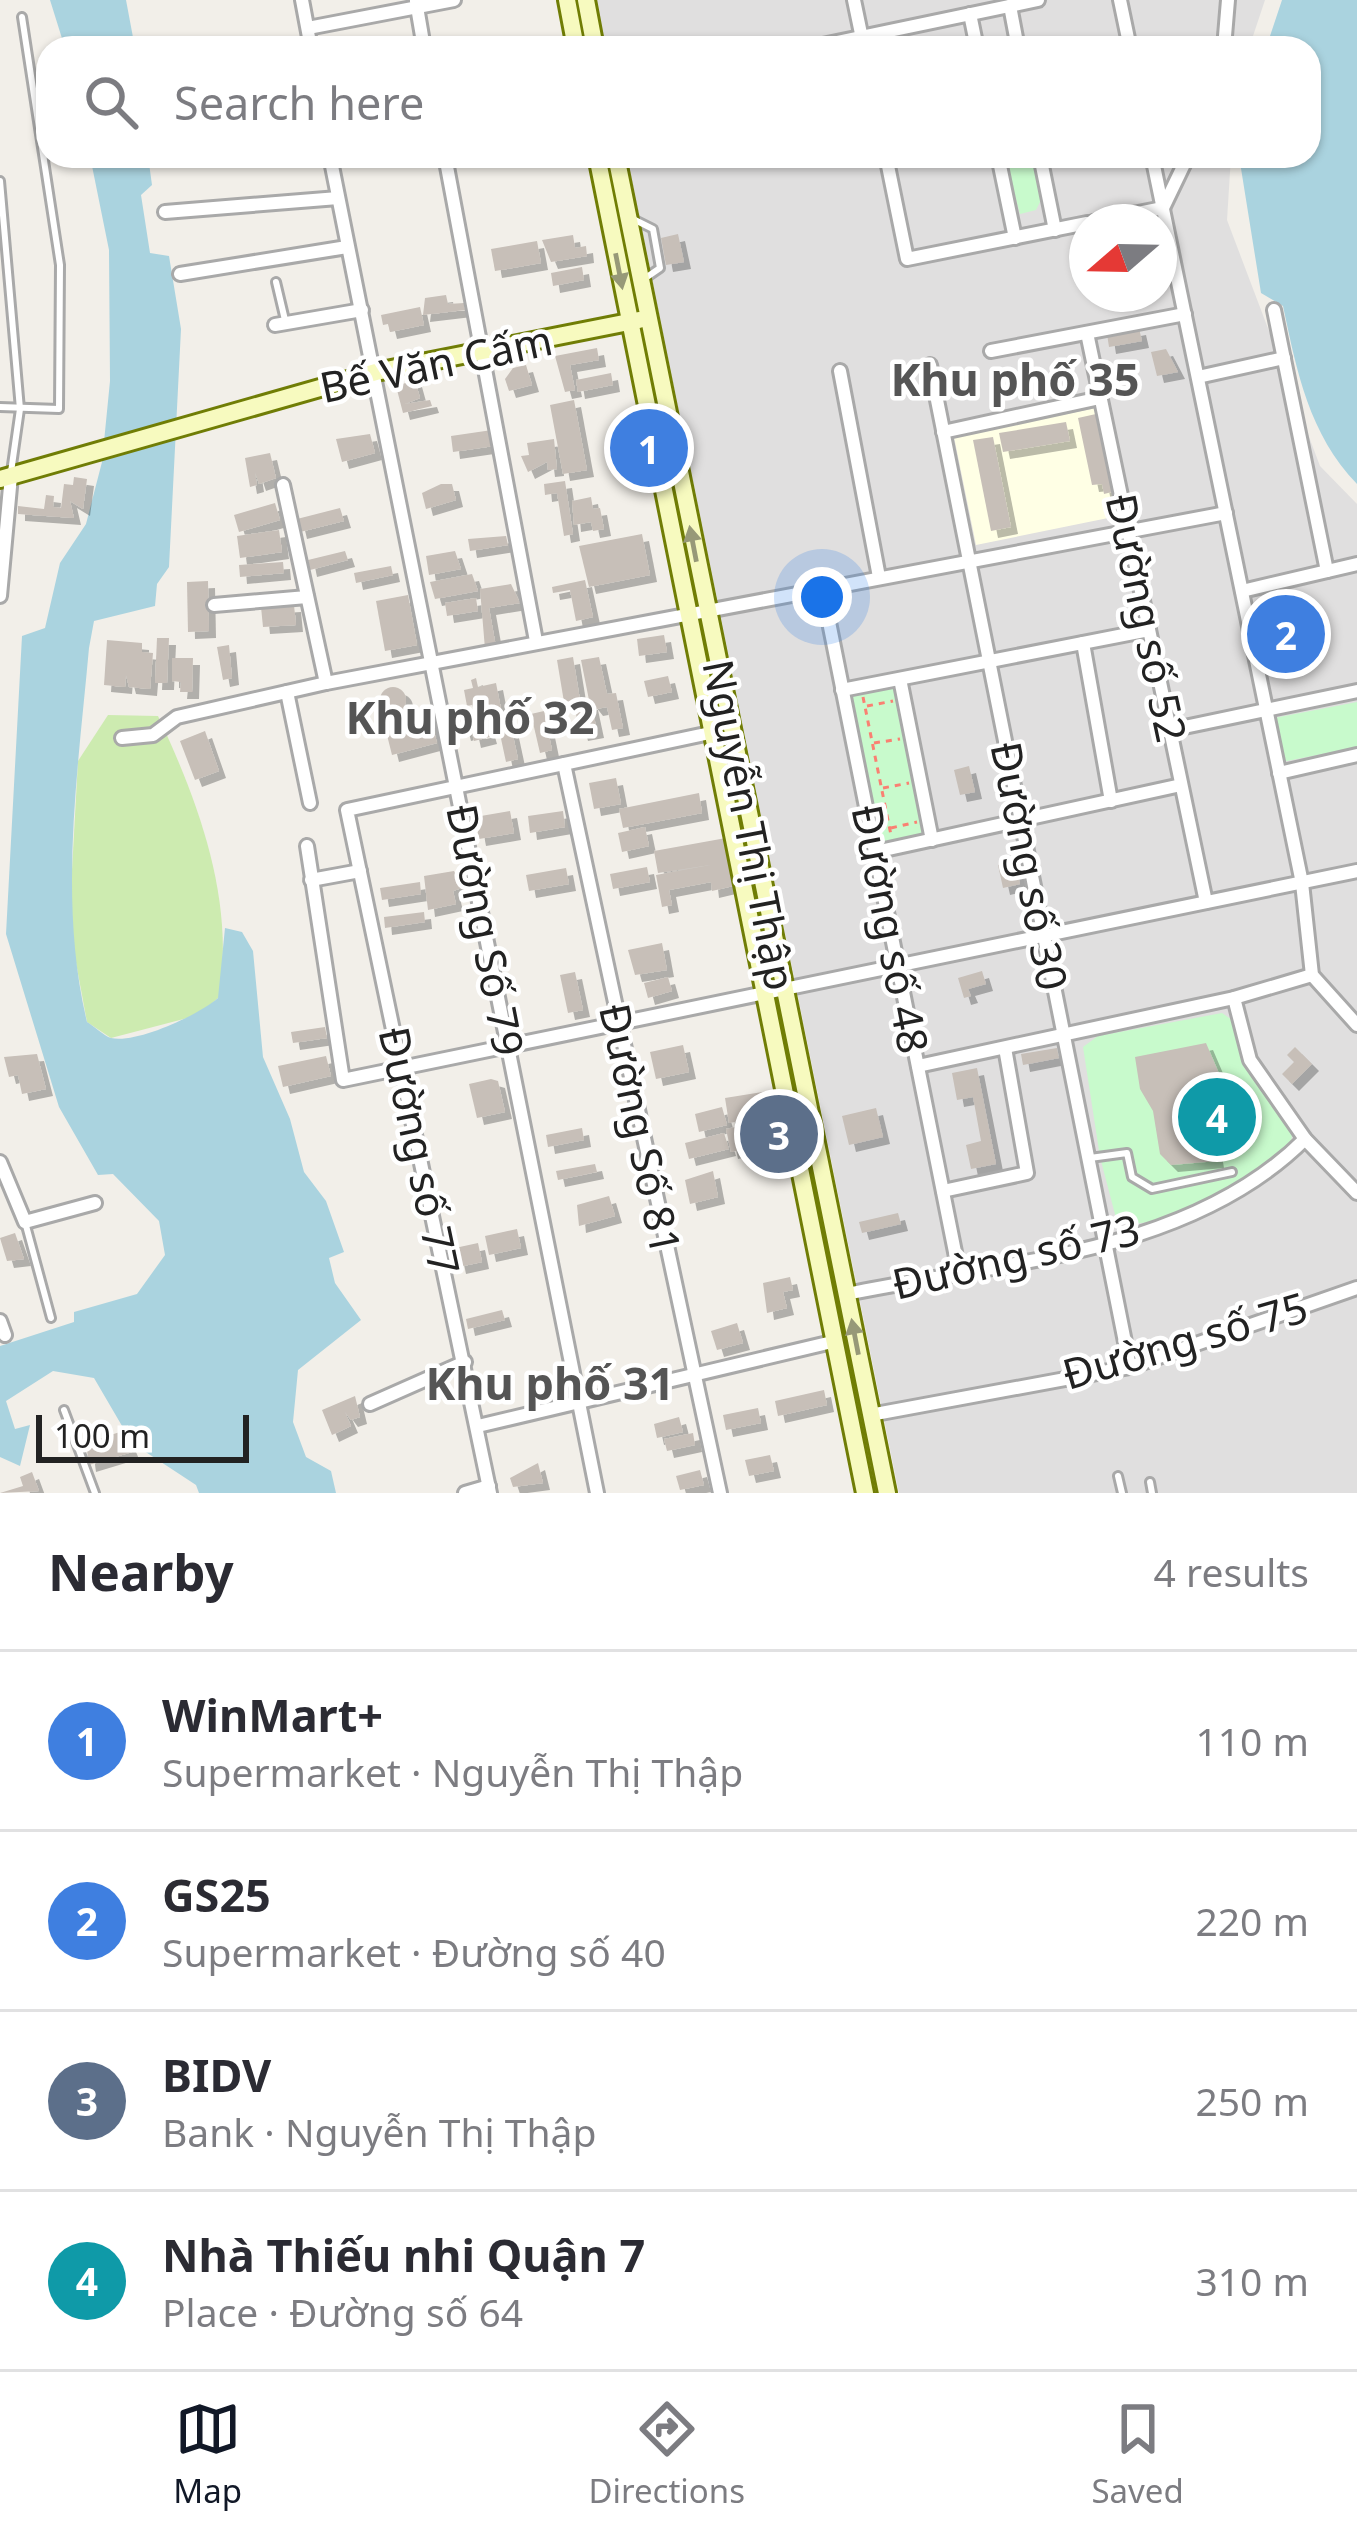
<!DOCTYPE html>
<meta charset="utf-8">
<style>
:root{--surface:#fff;--page:#f7f7f7;--text:#2b2b33;--muted:#7c7c81;--line:#e1e1e2;--accent:#111827}
body{margin:0;font-family:"Noto Sans",sans-serif;background:var(--page);color:var(--text)}
.compass{position:absolute;left:1069px;top:204px;width:108px;height:108px;border-radius:50%;background:var(--surface);box-shadow:0 3px 9px #0004;rotate:250deg}
.scale{position:absolute;left:36px;bottom:30px;width:213px;box-sizing:border-box;padding-left:12px;border:6px solid #222;border-top:0;font-size:33px;line-height:42px;white-space:nowrap;color:#222;-webkit-text-stroke:9px #fff;paint-order:stroke}
.you{position:absolute;left:822px;top:597px;width:42px;height:42px;margin:-30px;border:9px solid #fff;border-radius:50%;background:#1a73e8;box-shadow:0 0 0 18px #1a73e833}
.badge{display:grid;place-items:center;width:78px;height:78px;border-radius:50%;background:var(--accent);color:#fff;font-size:39px;font-weight:700}
.pin{position:absolute;translate:-50% -50%;border:6px solid #fff;box-shadow:0 3px 12px #0006}
.list{margin:0;padding:0;list-style:none}
h2{display:flex;justify-content:space-between;align-items:center;height:156px;margin:0;padding:0 48px;font-size:51px}
h2 small{font-size:39px;font-weight:400;color:var(--muted)}
.list li{display:grid;grid-template-columns:78px 1fr auto;gap:36px;align-items:center;box-sizing:border-box;height:180px;padding:0 48px;border-top:3px solid var(--line)}
.list b{display:block;font-size:45px;white-space:nowrap}
.list p{margin:0;font-size:39px;white-space:nowrap;color:var(--muted)}
.list em{font-size:39px;font-style:normal;color:var(--muted)}
.icon{flex:none;width:66px;height:66px;fill:none;stroke:currentColor;stroke-width:2;stroke-linecap:round;stroke-linejoin:round}
.map{position:relative;flex:none;width:1357px;height:1493px;overflow:hidden}
.search{position:absolute;background:var(--surface);box-shadow:0 3px 9px #0004;left:36px;right:36px;top:36px;height:132px;display:flex;align-items:center;gap:30px;box-sizing:border-box;padding:0 42px;border-radius:36px;color:var(--muted);font-size:45px}
.sheet{height:876px;background:var(--surface)}
nav{display:flex;justify-content:space-around;align-items:center;box-sizing:border-box;height:168px;border-top:3px solid var(--line);background:var(--surface);font-size:33px;color:var(--muted)}
nav a{display:grid;justify-items:center;gap:6px}
nav .on{color:var(--accent)}
.map>svg:first-child{display:block}
</style>
<div class="map">
<svg width="1357" height="1493" viewBox="0 0 1357 1493">
<defs>
<filter id="shadow"><feDropShadow dx="7" dy="7" stdDeviation="0" flood-color="#0004"/></filter>
</defs>
<rect width="100%" height="100%" fill="#f2efe9"/>
<g fill="#e0dfdf" fill-rule="evenodd">
<polygon points="593,0 1265,0 1249,48 604,48"/>
<path d="M627,156H1231L1227,220L1320,466L1357,504V1493H899ZM1087,222H1159V294H1087Z"/>
</g>
<polygon fill="#ffffe5" points="1096,408 1118,516 976,545 954,437"/>
<path fill="#cdebb0" d="M108,715L158,716C199,803 235,901 219,997L199,1015L111,1038L87,1022L69,925L78,761Z"/>
<g fill="#c8facc">
<polygon points="1004,156 1032,156 1041,200 1036,210 1020,214"/>
<polygon points="894,682 925,837 878,847 849,693"/>
<polygon points="1357,702 1357,747 1282,762 1274,718"/>
<path d="M1222,1013L1235,1022L1246,1066L1293,1130L1290,1147C1253,1177 1167,1234 1117,1222L1100,1157L1083,1047L1098,1036Z"/>
</g>
<g fill="#aad3df">
<polygon points="50,0 126,0 135,48 65,48"/>
<path d="M1282,0H1357V484C1309,434 1297,372 1283,306L1261,293L1239,156H1309V48H1266Z"/>
<path d="M90,156H148L152,185L141,195L150,253L169,256L181,329L169,567L157,584L155,606L94,621L89,648C78,771 58,900 87,1022C94,1026 104,1036 111,1038C137,1044 200,1014 218,998L225,928L242,932L253,951L263,1057L290,1119L304,1172L326,1201L344,1252L329,1258L335,1283L361,1320L298,1370L293,1422L306,1457L331,1471L336,1493H199L196,1485L132,1443L94,1378L53,1371L6,1401L15,1429L30,1425L20,1466L0,1457V1346L74,1322V1312L137,1294L165,1255L159,1221L113,1174L98,1175L59,1107L6,934L22,636L45,628L60,563L86,524L102,462L110,381L109,250Z"/>
</g>
<g fill="#c7bfb8" filter="url(#shadow)">
<polygon points="678,234 684,262 666,265 661,238"/>
<polygon points="573,235 575,248 586,246 587,256 551,262 542,240"/>
<polygon points="537,241 541,263 495,271 491,249"/>
<polygon points="582,267 584,280 553,286 551,273"/>
<polygon points="446,295 448,304 464,303 465,310 423,315 425,298"/>
<polygon points="420,307 424,325 390,332 388,324 383,325 381,315"/>
<polygon points="1139,328 1142,341 1109,347 1107,334"/>
<polygon points="597,348 599,360 570,365 575,390 565,392 555,356"/>
<polygon points="1166,349 1178,372 1157,376 1151,352"/>
<polygon points="526,365 532,385 509,391 505,379 513,368"/>
<polygon points="611,373 613,385 578,392 576,380"/>
<polygon points="415,380 420,398 405,404 430,400 432,406 403,413 396,386"/>
<polygon points="574,400 587,470 563,474 550,405"/>
<polygon points="1096,414 1112,492 1104,494 1102,484 1092,485 1078,418"/>
<polygon points="1066,422 1070,441 1003,452 999,433"/>
<polygon points="492,430 494,446 453,452 451,436"/>
<polygon points="370,434 375,453 342,462 336,439"/>
<polygon points="993,437 1011,527 991,531 973,440"/>
<polygon points="554,439 557,469 548,470 547,462 528,472 521,456 529,455 527,443"/>
<polygon points="270,453 276,478 259,484 255,472 257,485 250,487 245,458"/>
<polygon points="74,477 87,479 83,509 70,501 74,518 18,514 18,506 44,509 46,495 54,496 53,507 61,508 64,484 73,485"/>
<polygon points="565,481 573,534 564,536 557,493 545,495 544,484"/>
<polygon points="441,484 452,484 456,500 426,509 422,493"/>
<polygon points="591,497 593,509 600,508 604,529 593,531 591,522 574,525 572,501"/>
<polygon points="275,503 280,520 239,532 234,515"/>
<polygon points="340,508 344,521 300,532 297,519"/>
<polygon points="279,530 282,552 240,558 237,536"/>
<polygon points="642,534 650,575 589,587 579,546"/>
<polygon points="506,536 508,545 470,551 468,539"/>
<polygon points="345,551 348,560 310,570 308,560"/>
<polygon points="455,551 461,569 429,575 426,556"/>
<polygon points="283,562 284,573 240,577 239,565"/>
<polygon points="391,566 393,575 356,583 354,573"/>
<polygon points="472,574 478,591 435,599 430,582"/>
<polygon points="585,580 593,617 576,621 570,590 553,593 552,587"/>
<polygon points="208,581 209,631 188,632 187,582"/>
<polygon points="511,584 520,603 489,608 496,647 485,649 480,589"/>
<polygon points="408,595 417,645 385,651 376,601"/>
<polygon points="476,598 478,611 447,616 445,603"/>
<polygon points="294,605 296,625 263,627 261,607"/>
<polygon points="664,635 667,652 639,656 637,639"/>
<polygon points="157,638 169,638 167,683 155,683"/>
<polygon points="107,640 142,643 142,652 153,653 150,689 129,687 126,675 125,687 104,685"/>
<polygon points="229,645 232,678 223,680 217,647"/>
<polygon points="573,657 580,700 564,702 557,660"/>
<polygon points="599,657 607,694 616,693 623,728 612,730 607,707 596,709 589,700 581,660"/>
<polygon points="172,658 193,658 192,692 180,692 181,682 172,681"/>
<polygon points="668,676 672,692 648,697 644,681"/>
<polygon points="476,678 478,687 496,683 502,714 475,714 473,707 482,703 467,706 464,690 473,688 471,680"/>
<circle cx="393" cy="700" r="13"/>
<polygon points="585,701 591,703 597,731 581,734 573,703"/>
<polygon points="544,711 552,750 540,753 531,714"/>
<polygon points="474,712 479,732 488,730 490,737 474,741 472,732 464,734 459,715"/>
<polygon points="509,717 518,759 506,762 497,720"/>
<polygon points="431,720 437,743 392,755 386,731"/>
<polygon points="205,731 219,771 195,780 180,741"/>
<polygon points="969,766 975,792 960,795 954,770"/>
<polygon points="616,778 621,804 594,809 589,783"/>
<polygon points="699,793 702,813 623,828 619,809"/>
<polygon points="510,811 514,833 479,839 475,817"/>
<polygon points="563,811 565,827 530,833 528,816"/>
<polygon points="645,827 649,846 622,852 618,833"/>
<polygon points="726,838 733,886 712,891 711,882 669,890 672,905 662,907 656,875 710,865 658,873 654,851"/>
<polygon points="1015,861 1020,884 1003,888 998,865"/>
<polygon points="647,867 650,882 613,889 610,874"/>
<polygon points="566,868 569,884 529,891 526,875"/>
<polygon points="454,871 462,888 453,891 456,904 428,910 424,876"/>
<polygon points="420,882 421,894 382,900 380,888"/>
<polygon points="424,912 425,922 385,928 384,917"/>
<polygon points="662,943 667,970 635,975 628,950"/>
<polygon points="982,971 986,984 968,989 971,996 964,998 958,978"/>
<polygon points="575,972 583,1010 568,1013 560,975"/>
<polygon points="668,977 672,991 648,998 644,983"/>
<polygon points="325,1027 327,1038 293,1043 291,1032"/>
<polygon points="1206,1043 1221,1078 1233,1075 1237,1094 1242,1093 1249,1131 1213,1137 1217,1161 1171,1165 1160,1154 1153,1111 1140,1089 1135,1057"/>
<polygon points="683,1045 689,1072 656,1079 650,1052"/>
<polygon points="1295,1047 1312,1064 1292,1084 1282,1074 1294,1062 1287,1055"/>
<polygon points="1057,1048 1059,1058 1023,1065 1021,1054"/>
<polygon points="37,1054 46,1089 22,1094 18,1075 9,1077 4,1057"/>
<polygon points="326,1056 331,1076 283,1087 278,1066"/>
<polygon points="977,1068 996,1164 971,1169 966,1145 981,1141 973,1097 957,1100 952,1073"/>
<polygon points="491,1079 498,1081 505,1112 477,1118 469,1084"/>
<polygon points="774,1090 778,1115 729,1123 725,1098"/>
<polygon points="722,1107 727,1125 699,1132 695,1114"/>
<polygon points="876,1108 883,1137 849,1145 842,1116"/>
<polygon points="778,1118 784,1140 731,1152 726,1129"/>
<polygon points="582,1128 584,1140 548,1147 546,1135"/>
<polygon points="724,1133 729,1149 689,1159 685,1143"/>
<polygon points="595,1164 597,1172 558,1180 556,1171"/>
<polygon points="713,1171 718,1197 690,1204 685,1180"/>
<polygon points="609,1196 615,1216 579,1226 577,1205"/>
<polygon points="898,1213 901,1224 862,1233 859,1222"/>
<polygon points="517,1229 521,1248 489,1255 485,1236"/>
<polygon points="15,1233 24,1259 7,1261 0,1238"/>
<polygon points="478,1243 482,1262 459,1267 455,1248"/>
<polygon points="790,1277 793,1290 783,1292 787,1308 767,1313 763,1283"/>
<polygon points="502,1310 505,1320 468,1329 466,1319"/>
<polygon points="737,1323 743,1343 717,1350 711,1331"/>
<polygon points="824,1390 827,1405 778,1416 775,1401"/>
<polygon points="355,1396 360,1417 351,1420 345,1412 351,1426 332,1435 322,1410"/>
<polygon points="758,1408 761,1423 726,1430 723,1415"/>
<polygon points="679,1417 683,1432 657,1438 654,1424"/>
<polygon points="123,1431 132,1452 89,1465 86,1443"/>
<polygon points="693,1433 695,1445 667,1451 664,1439"/>
<polygon points="770,1455 774,1471 749,1476 745,1460"/>
<polygon points="538,1463 543,1483 513,1487 510,1478"/>
<polygon points="700,1470 704,1485 680,1490 676,1476"/>
<polygon points="32,1472 39,1491 0,1493 23,1486 20,1477"/>
</g>
<g fill="none" stroke-linecap="round" stroke-linejoin="round">
<defs>
<g id="lane">
<polyline points="0,181 20,409 11,472"/>
<polyline points="631,218 653,229 660,268 644,279"/>
<polyline points="276,282 285,320"/>
<polyline points="0,407 59,409 60,265 22,17"/>
<polyline points="1090,1158 1127,1153 1132,1177 1152,1189 1232,1172"/>
<polyline points="25,1222 51,1318"/>
<polyline points="64,1410 95,1493"/>
<polyline points="1118,1476 1122,1493"/>
<polyline points="1150,1482 1152,1493"/>
</g>
<g id="street">
<polyline points="302,0 311,48"/>
<polyline points="854,0 864,48"/>
<polyline points="1120,0 1130,48"/>
<polyline points="416,1 424,48"/>
<polyline points="1010,6 1018,48"/>
<polyline points="970,14 977,48"/>
<polyline points="308,28 454,0"/>
<polyline points="808,48 1038,0"/>
<polyline points="1224,48 1228,0"/>
<polyline points="330,156 597,1493"/>
<polyline points="445,156 536,641"/>
<polyline points="886,156 907,259 1087,223"/>
<polyline points="998,156 1015,238"/>
<polyline points="1040,156 1055,230"/>
<polyline points="1152,156 1302,883 1312,975 1357,1025"/>
<polyline points="165,212 338,198"/>
<polyline points="1093,222 1163,208 1188,156"/>
<polyline points="180,274 347,247"/>
<polyline points="1274,310 1327,571"/>
<polyline points="275,325 362,310"/>
<polyline points="1087,333 1206,902"/>
<polyline points="991,351 1185,314"/>
<polyline points="930,365 1130,1367"/>
<polyline points="840,371 879,577"/>
<polyline points="1198,377 1284,358"/>
<polyline points="943,432 1100,398"/>
<polyline points="283,485 326,683"/>
<polyline points="822,587 959,1272"/>
<polyline points="1242,591 1357,564"/>
<polyline points="0,596 11,476"/>
<polyline points="214,605 307,597"/>
<polyline points="1083,643 1111,801"/>
<polyline points="900,679 932,840"/>
<polyline points="842,690 1149,630"/>
<polyline points="287,692 310,803"/>
<polyline points="1170,730 1357,691"/>
<polyline points="122,738 153,735 177,717 326,683 1226,513"/>
<polyline points="564,764 720,1493"/>
<polyline points="1279,773 1357,755"/>
<polyline points="307,846 343,1080 1357,871"/>
<polyline points="875,852 1181,785"/>
<polyline points="311,880 360,871"/>
<polyline points="1234,998 1250,1060 1305,1139 1357,1193"/>
<polyline points="918,1066 1234,998 1312,975"/>
<polyline points="0,1162 25,1222 95,1203"/>
<polyline points="943,1191 1027,1173 1005,1048"/>
<path d="M847,1294C1000,1262 1189,1255 1305,1139"/>
<polyline points="0,1321 5,1335"/>
<polyline points="370,1404 465,1362"/>
<polyline points="870,1415 1130,1367 1357,1288"/>
<polyline points="478,1426 832,1342"/>
<polyline points="465,1493 489,1486"/>
<polyline points="490,1493 347,810 710,733"/>
</g>
<g id="secondary">
<polyline points="567,0 576,48"/>
<polyline points="586,0 595,48"/>
<polyline points="597,156 865,1493"/>
<polyline points="616,156 887,1493"/>
<polyline points="0,479 376,372 639,320"/>
</g>
</defs>
<use href="#lane" stroke="#a9a9a9" stroke-width="12"/>
<use href="#street" stroke="#a9a9a9" stroke-width="18"/>
<use href="#secondary" stroke="#707d05" stroke-width="22"/>
<g stroke="#fa8072" stroke-width="3" stroke-dasharray="6 6" stroke-linecap="butt">
<polyline points="863,697 891,835"/>
<polyline points="867,706 893,701"/>
<polyline points="874,743 900,739"/>
<polyline points="883,788 909,783"/>
<polyline points="891,828 917,822"/>
</g>
<use href="#lane" stroke="#fff" stroke-width="6"/>
<use href="#street" stroke="#fff" stroke-width="12"/>
<use href="#secondary" stroke="#f7fabf" stroke-width="16"/>
</g>
<defs><path id="oneway-solid" d="M-6-.8H1V-3.2L6.5 0L1 3.2V.8H-6Z" transform="scale(3)"/></defs>
<g fill="#979978">
<use href="#oneway-solid" transform="translate(619 271) rotate(79)"/>
<use href="#oneway-solid" transform="translate(693 544) rotate(-101)"/>
<use href="#oneway-solid" transform="translate(855 1337) rotate(-101)"/>
</g>
<g text-anchor="middle" stroke-width="9" stroke-linejoin="round" paint-order="stroke">
<g font-size="42" fill="#222" stroke="#fff">
<text transform="translate(436 364) rotate(-12)" y="15">Bế Văn Cấm</text>
<text transform="translate(1146 618) rotate(78)" y="15">Đường số 52</text>
<text transform="translate(749 825) rotate(79)" y="15">Nguyễn Thị Thập</text>
<text transform="translate(1029 866) rotate(79)" y="15">Đường số 30</text>
<text transform="translate(890 929) rotate(79)" y="15">Đường số 48</text>
<text transform="translate(485 930) rotate(79)" y="15">Đường Số 79</text>
<text transform="translate(640 1129) rotate(78)" y="15">Đường Số 81</text>
<text transform="translate(419 1151) rotate(78)" y="15">Đường số 77</text>
<text transform="translate(1016 1257) rotate(-13)" y="15">Đường số 73</text>
<text transform="translate(1185 1341) rotate(-16)" y="15">Đường số 75</text>
</g>
<g font-size="45" font-weight="bold" fill="#555" stroke="#fff">
<text x="1015" y="396">Khu phố 35</text>
<text x="470" y="734">Khu phố 32</text>
<text x="550" y="1400">Khu phố 31</text>
</g>
</g>
</svg>
<svg class="compass" viewBox="-18 -18 36 36"><path d="M0-13l5 13h-10z" fill="#e53935"/><path d="M0 13l5-13h-10z" fill="#7c7c81"/></svg>
<div class="scale">100 m</div>
<div class="you"></div>
<div class="pin badge" style="left:649px;top:448px;background:#3f7fe0">1</div>
<div class="pin badge" style="left:1286px;top:634px;background:#3f7fe0">2</div>
<div class="pin badge" style="left:779px;top:1134px;background:#5c6f8a">3</div>
<div class="pin badge" style="left:1217px;top:1117px;background:#0f9aa8">4</div>
<div class="search"><svg class="icon" aria-label="search" viewBox="0 0 24 24"><circle cx="10" cy="10" r="6"/><path d="M15 15l6 6"/></svg>Search here</div>
</div>
<section class="sheet">
<h2>Nearby<small>4 results</small></h2>
<ul class="list">
<li><span class="badge" style="background:#3f7fe0">1</span><div><b>WinMart+</b><p>Supermarket · Nguyễn Thị Thập</p></div><em>110 m</em></li>
<li><span class="badge" style="background:#3f7fe0">2</span><div><b>GS25</b><p>Supermarket · Đường số 40</p></div><em>220 m</em></li>
<li><span class="badge" style="background:#5c6f8a">3</span><div><b>BIDV</b><p>Bank · Nguyễn Thị Thập</p></div><em>250 m</em></li>
<li><span class="badge" style="background:#0f9aa8">4</span><div><b>Nhà Thiếu nhi Quận 7</b><p>Place · Đường số 64</p></div><em>310 m</em></li>
</ul>
</section>
<nav>
<a class="on"><svg class="icon" aria-label="map" viewBox="0 0 24 24"><path d="M3 6l6-2 6 2 6-2v14l-6 2-6-2-6 2zM9 4v14M15 6v14"/></svg>Map</a>
<a><svg class="icon" aria-label="directions" viewBox="0 0 24 24"><path d="M12 3l9 9-9 9-9-9zM9 14v-3h6M13 9l2 2-2 2"/></svg>Directions</a>
<a><svg class="icon" aria-label="saved" viewBox="0 0 24 24"><path d="M7 4h10v16l-5-4-5 4z"/></svg>Saved</a>
</nav>
